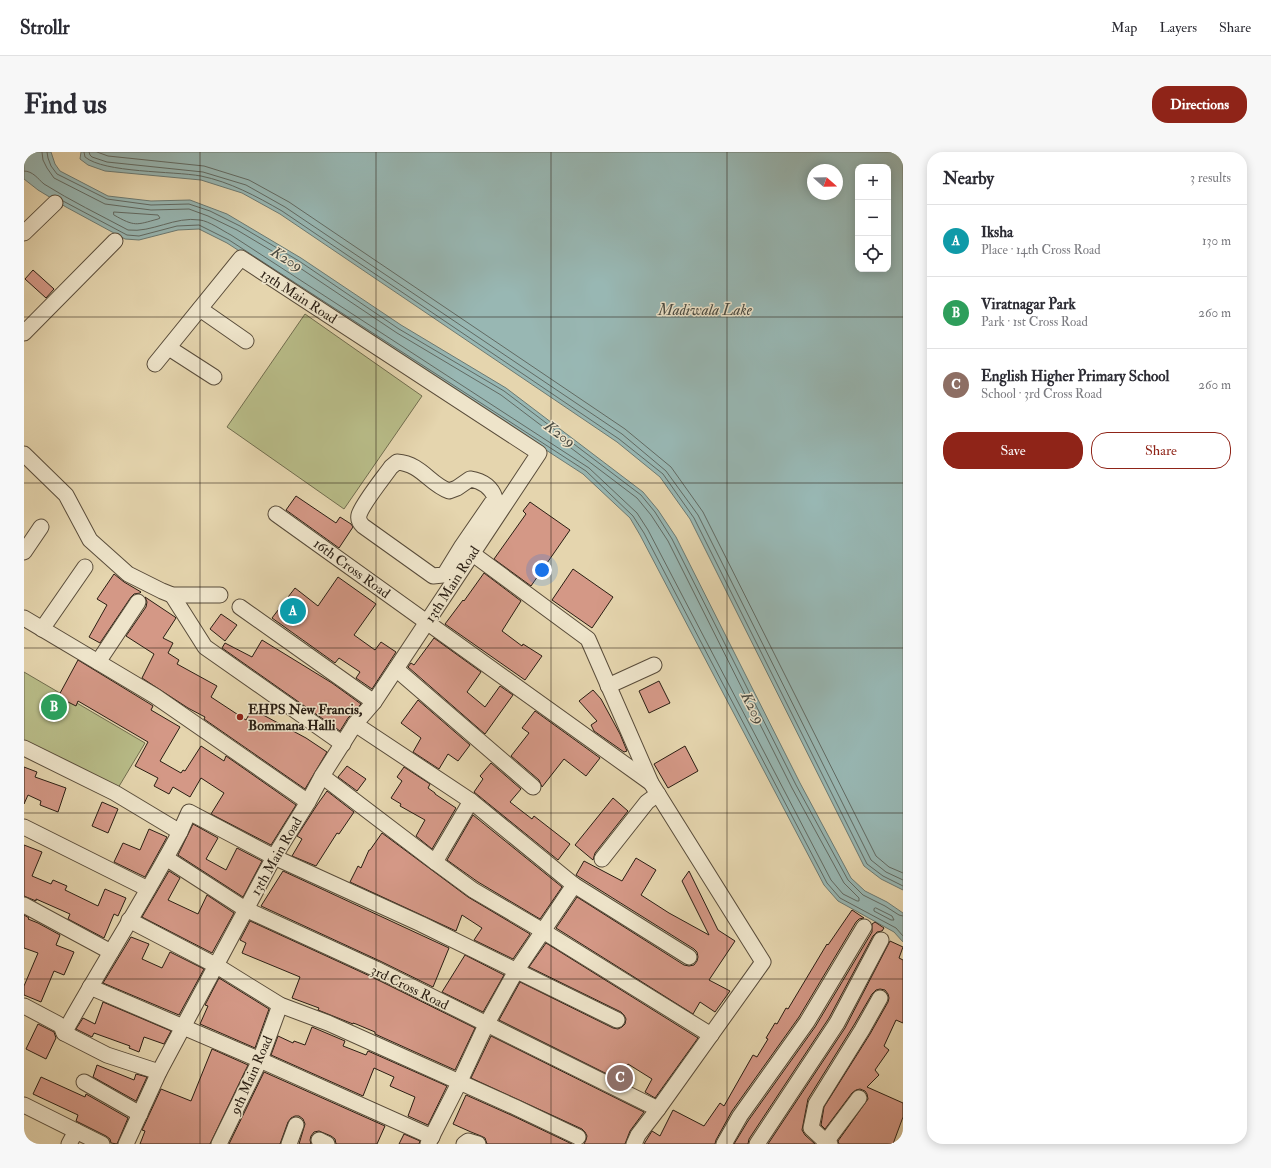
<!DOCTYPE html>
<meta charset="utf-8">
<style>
:root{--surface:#fff;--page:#f7f7f7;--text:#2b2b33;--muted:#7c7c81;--line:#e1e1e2;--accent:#8f2418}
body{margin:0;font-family:"IM FELL Double Pica",serif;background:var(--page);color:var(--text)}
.controls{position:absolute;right:12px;top:12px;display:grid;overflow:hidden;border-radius:8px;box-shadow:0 2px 10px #0003}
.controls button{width:36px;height:36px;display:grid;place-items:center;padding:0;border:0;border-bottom:1px solid var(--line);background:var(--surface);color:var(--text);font:20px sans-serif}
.compass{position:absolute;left:783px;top:12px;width:36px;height:36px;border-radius:50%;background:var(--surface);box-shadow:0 2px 10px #0003;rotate:110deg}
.you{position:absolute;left:518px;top:418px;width:14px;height:14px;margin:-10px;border:3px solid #fff;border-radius:50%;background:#1a73e8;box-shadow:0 0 0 6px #1a73e833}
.badge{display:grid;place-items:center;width:26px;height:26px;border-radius:50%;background:var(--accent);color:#fff;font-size:13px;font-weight:700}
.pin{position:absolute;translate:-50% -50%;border:2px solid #fff;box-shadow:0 1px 4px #0006}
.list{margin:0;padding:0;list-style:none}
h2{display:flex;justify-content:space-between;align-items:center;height:52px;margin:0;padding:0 16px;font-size:17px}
h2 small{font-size:13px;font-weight:400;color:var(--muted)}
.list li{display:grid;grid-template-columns:26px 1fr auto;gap:12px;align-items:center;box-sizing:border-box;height:72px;padding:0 16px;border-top:1px solid var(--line)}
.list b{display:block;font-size:15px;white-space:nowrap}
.list p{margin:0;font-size:13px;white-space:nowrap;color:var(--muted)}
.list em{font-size:13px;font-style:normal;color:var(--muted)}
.actions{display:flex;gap:8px;padding:12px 16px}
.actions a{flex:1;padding:9px 0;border:1px solid var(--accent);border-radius:16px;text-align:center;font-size:14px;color:var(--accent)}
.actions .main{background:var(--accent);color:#fff}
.icon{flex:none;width:22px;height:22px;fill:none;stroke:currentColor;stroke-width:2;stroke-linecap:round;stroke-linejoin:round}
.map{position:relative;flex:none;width:879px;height:992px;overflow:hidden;border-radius:16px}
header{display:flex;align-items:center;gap:24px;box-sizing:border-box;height:56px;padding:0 20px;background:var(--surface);border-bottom:1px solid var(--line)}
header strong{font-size:19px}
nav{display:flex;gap:22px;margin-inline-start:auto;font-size:14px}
.intro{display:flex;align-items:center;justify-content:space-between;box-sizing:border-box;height:96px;padding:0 24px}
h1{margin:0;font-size:28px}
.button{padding:10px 18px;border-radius:16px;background:var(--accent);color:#fff;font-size:14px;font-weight:700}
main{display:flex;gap:24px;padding:0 24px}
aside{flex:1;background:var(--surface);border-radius:16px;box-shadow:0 2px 10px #0003}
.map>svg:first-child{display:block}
</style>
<header>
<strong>Strollr</strong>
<nav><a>Map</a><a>Layers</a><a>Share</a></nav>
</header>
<div class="intro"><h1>Find us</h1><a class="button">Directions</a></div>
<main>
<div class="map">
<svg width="879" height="992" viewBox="0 0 879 992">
<rect width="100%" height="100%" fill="#e5d5ae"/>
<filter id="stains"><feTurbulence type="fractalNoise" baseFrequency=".005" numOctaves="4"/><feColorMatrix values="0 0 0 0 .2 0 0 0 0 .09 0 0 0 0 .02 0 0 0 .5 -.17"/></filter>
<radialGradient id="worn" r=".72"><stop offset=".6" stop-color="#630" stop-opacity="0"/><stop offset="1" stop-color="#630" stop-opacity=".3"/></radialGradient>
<g fill="#b8bc88" stroke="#716d4e">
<polygon points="281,162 398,244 320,357 203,275"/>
<polygon points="0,520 121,591 91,641 0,593"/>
</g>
<g fill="#98b7b3" stroke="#6c7a73" fill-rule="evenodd">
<polygon points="0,0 27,0 31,12 36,19 84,44 127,49 166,48 203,62 277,106 377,173 482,236 619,340 634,358 652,385 776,631 827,726 841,739 863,750 879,761 879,790 870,780 814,749 800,733 616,383 606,366 559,322 203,91 175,77 154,78 115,88 101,87 42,55 14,38 0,27"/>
<path d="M57,0H879V738L857,727L840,714L666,367L636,325L593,290L256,62L218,41L177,28L81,19L64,13L56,7ZM834,15H864V117H834ZM789,18H813V42H789Z"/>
</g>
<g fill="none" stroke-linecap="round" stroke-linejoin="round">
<g stroke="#616a63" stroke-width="1">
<polyline points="23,0 24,6 27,14 33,22 83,47 127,53 165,52 186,59 216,74 275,109 375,177 480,239 617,343 631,360 648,387 772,633 824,728 839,743 861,754 875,763 879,764"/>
<path d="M60,0L61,5C80,21 149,19 177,24C206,30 232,44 258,59L595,287L639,322L670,366L843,712L859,724L879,734"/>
<polyline points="65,0 66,3 68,5 83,10 179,20 222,33 261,55 598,282 642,319 674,363 847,708 862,720 879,728"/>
<polyline points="73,0 84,4 180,14 225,28 265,50 601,277 647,315 679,360 852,704 865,715 879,721"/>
<path d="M0,19C9,19 14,27 20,32C47,49 76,63 104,78C128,81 151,64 176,68C185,69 199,79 207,83L565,316L613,361L624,378L807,728L819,742L833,749H835V746L820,731L768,636L644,389L627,363L613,346L477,243L373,181L273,114L213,78L184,64L165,57L127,58L81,52L30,26L23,16L19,8L18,0"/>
<polyline points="39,49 103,83 115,84 153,74 175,73 205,88 562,319 609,364 620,381 803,731 816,746 872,776 879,784"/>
<path d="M90,60L134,63L136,66L134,67C112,73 111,75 90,63Z"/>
<polygon points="852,756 868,764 870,768 867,768 850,759 850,757"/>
</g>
</g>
<g fill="#d49886" stroke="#2a1e13">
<polygon points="9,118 30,137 22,146 1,127"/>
<polygon points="272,344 312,371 316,365 327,372 329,375 315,396 262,358"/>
<polygon points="506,350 546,378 507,434 470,407 502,362 499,359"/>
<polygon points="549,417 589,445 568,476 528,448"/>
<polygon points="460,421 497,449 478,479 498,494 499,492 518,504 501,528 421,472 439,448 440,449"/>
<polygon points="90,422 100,430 117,440 116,441 110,442 107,445 76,491 65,485 83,453 73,447"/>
<polygon points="314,425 352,452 330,483 351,498 357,490 372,500 348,537 332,526 336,520 315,506 311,511 248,466 271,436 294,454"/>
<polygon points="121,445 151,465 152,466 139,486 149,491 144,501 155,508 153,512 193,534 187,545 222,568 228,557 282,586 303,600 281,637 180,567 181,565 164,556 118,526 130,502 102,484 122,455 123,450"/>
<polygon points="197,462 213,473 201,489 186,477"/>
<polygon points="410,486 457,520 443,540 461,555 476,534 489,543 461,582 384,515 387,511 390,513"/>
<polygon points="238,488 308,531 337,552 324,566 316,579 198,496 201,491 228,505"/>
<polygon points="54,508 126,552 129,554 127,558 156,575 136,609 157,621 159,618 161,619 177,594 200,609 202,604 272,653 247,693 187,662 200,641 177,626 166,645 149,635 145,642 130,634 134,626 111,614 124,590 54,549 52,554 34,545"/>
<polygon points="635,529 646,551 625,561 615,539"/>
<polygon points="569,538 577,547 596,582 603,599 600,600 570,579 567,573 573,569 555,549"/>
<polygon points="394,548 446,593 434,609 424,602 415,617 389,600 397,586 377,571"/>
<polygon points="511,559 576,606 562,624 540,607 518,635 515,628 487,604 505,581 498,576"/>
<polygon points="661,594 674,619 644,636 630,612"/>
<polygon points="467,611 497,637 486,650 508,667 510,664 546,692 534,708 450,640 459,627 456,624"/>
<polygon points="323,614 342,627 333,639 314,625"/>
<polygon points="0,615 13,620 11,625 42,636 34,660 16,653 17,649 4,643 0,652"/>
<polygon points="380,615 406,632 404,636 411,641 411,642 432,656 408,697 392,684 401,668 376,654 377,652 367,646 378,629 373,625"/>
<polygon points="303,639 330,660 315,682 313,681 292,714 268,704 278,687 273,684 293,653"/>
<polygon points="589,646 604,659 571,701 569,708 551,693"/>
<polygon points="78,650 94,657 84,681 68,674"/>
<polygon points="449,663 538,735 516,767 454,730 423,708"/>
<polygon points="169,672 194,686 182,707 202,718 213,696 238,709 219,745 154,703"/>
<polygon points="125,677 143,685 121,725 90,710 99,691 116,698"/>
<polygon points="358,681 444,745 506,782 489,807 450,788 458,776 438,763 432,779 326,730 334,714 337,716 345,698 346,698"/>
<polygon points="0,693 18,700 8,724 27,732 29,728 43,734 41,738 74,754 81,737 102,746 94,764 90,762 80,786 44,767 46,762 12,747 12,749 0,744"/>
<polygon points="612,706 632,718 617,743 645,761 685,783 658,729 665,719 694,778 711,789 685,828 706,839 691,860 676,850 669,862 532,776 553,745 660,813 665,814 670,813 673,809 674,805 673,800 670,797 552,723 560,709 598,729"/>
<polygon points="145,719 156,726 144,748 174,762 183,743 210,761 188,801 118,765"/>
<polygon points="259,719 425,796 409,835 356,809 237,754"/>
<polygon points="828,758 840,766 835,767 832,770 775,865 708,959 692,988 691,992 620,992 628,979 636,984 649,958 680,974 696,951 700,954 729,903 733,905 744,887 742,886 751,871 753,872 762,856 764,857 803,792 804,793"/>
<polygon points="0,763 5,766 4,767 14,771 36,783 32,793 50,800 40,823 30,819 17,850 0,843 0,834 14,801 0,796"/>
<polygon points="226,769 348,825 451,876 431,918 351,882 351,880 332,872 329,871 329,872 294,858 295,856 268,846 276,825 218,801 222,791 216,788"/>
<polygon points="851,770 860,776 858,779 853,780 849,784 805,866 725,987 724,992 710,992 724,969 791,875 848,780 848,772"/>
<polygon points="107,785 125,792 118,807 138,816 146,800 180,817 155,863 79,831"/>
<polygon points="866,789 879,795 875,806 879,808 879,871 872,868 860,894 865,898 851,918 855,923 843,935 879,951 879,965 869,992 815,992 814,989 844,947 843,942 841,939 836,937 832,938 828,941 801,977 797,973 800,955 846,882 864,850 865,846 864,842 861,838 856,837 852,838 848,842 830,873 784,947 778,978 781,983 791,992 744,992 821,876"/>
<polygon points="522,791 674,886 631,946 621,940 628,927 604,912 597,929 475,868 496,830 589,876 594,877 598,875 601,872 602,867 600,863 597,860 505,815"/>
<polygon points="441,803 480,823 459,860 418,840"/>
<polygon points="195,826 245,857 231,896 176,872 184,854 181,853"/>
<polygon points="79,850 147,879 140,892 120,885 115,900 105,896 106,894 70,881 68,885 52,877 59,866 71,872"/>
<polygon points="14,872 30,880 32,886 22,907 2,897"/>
<polygon points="288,875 321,889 319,894 342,903 344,899 423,934 404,973 384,964 391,945 366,934 370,925 350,916 339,944 247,903 254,884 269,891 270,889 281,893"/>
<polygon points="467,884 620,960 606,979 601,992 560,992 562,988 563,984 561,980 558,977 447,926"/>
<polygon points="188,897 224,913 186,992 116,992 121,979 118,978 137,937 167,949"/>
<polygon points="73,913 110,928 112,922 123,925 112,949 69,925"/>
<polygon points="240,920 361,974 353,992 312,992 311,987 307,984 295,979 290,980 287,984 286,988 287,992 275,992 281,972 279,967 275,964 271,964 267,966 264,970 256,992 205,992"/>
<polygon points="17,925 61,945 62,942 104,966 93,992 87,991 86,987 82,984 52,969 54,963 9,942"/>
<polygon points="442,943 487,963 548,992 463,992 461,986 457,984 447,980 429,972"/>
<polygon points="380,982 396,989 395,992 375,992"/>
</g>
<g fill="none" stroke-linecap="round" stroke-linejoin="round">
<defs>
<g id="minor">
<polyline points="0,81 31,51"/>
<polyline points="176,157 222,189"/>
<polyline points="0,181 91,89"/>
<polyline points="145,196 190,225"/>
<polyline points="0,302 42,343 66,388 104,422 138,439 148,443 196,443"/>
<polyline points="252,362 627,631"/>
<path d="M438,394L471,346C467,334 458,329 446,327L433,336L425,339C405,332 398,312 373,310L367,315C360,325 338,352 335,363C334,367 336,371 339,374L409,424L419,423L422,420L438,394L564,487L627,631L739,810L634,957L614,983L610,992"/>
<polyline points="0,400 17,375"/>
<polyline points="148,443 181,495 319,592"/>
<polyline points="216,455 350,550"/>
<polyline points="0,466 131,544 284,650"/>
<polyline points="18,477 61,415"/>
<polyline points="74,510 114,450"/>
<polyline points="372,517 509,635"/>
<polyline points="584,534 630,513"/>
<polyline points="331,572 447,649 550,733 665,805"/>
<polyline points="0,596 91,641 156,680 165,660 250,705 397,772 593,868"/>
<polyline points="298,624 411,710 447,649"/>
<polyline points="0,675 124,737"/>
<polyline points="142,706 221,757 352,817 634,957"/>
<polyline points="578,707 623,650 634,642"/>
<polyline points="411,710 449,738 519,779 687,883"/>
<polyline points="0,753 87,800"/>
<polyline points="105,768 193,814 256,853 304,871 491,955 554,985"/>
<polyline points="66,835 236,908 408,985"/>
<polyline points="0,854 34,872 37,874 40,881 83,903 135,920"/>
<path d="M40,881C78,813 120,748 156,680"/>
<polyline points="60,930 116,962"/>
<polyline points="0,953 78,992"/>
<polyline points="295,988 303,992"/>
<polyline points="802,990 835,946"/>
<polyline points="45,992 52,979"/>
<polyline points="102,992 135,920 250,705 284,650 298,624 331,572 350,550 515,301 217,106 131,212"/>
<polyline points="195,992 236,908 256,853"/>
<polyline points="265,992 272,973"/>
<polyline points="404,992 435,931 462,873 492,819 550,733"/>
<polyline points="440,992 444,989 454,992"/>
<polyline points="700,992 716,964 783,870 840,775"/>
<polyline points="733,992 813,871 857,788"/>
<polyline points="806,992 802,990 787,976 792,952 838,878 856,846"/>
</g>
</defs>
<use href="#minor" stroke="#594c3a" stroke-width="17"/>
<use href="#minor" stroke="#eee4ca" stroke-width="15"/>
</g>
<path fill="none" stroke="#2a1e13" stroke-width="1" stroke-opacity="0.55" d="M176,0V992M352,0V992M527,0V992M703,0V992M0,165H879M0,331H879M0,496H879M0,661H879M0,827H879"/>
<circle fill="#8f2418" stroke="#eee4ca" stroke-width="1.5" cx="216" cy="565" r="4"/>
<g text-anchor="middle" stroke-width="3" stroke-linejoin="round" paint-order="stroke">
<g font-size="14" fill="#2a1e13" stroke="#eee4ca">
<text transform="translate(275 144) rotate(33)" y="5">13th Main Road</text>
<text transform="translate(328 416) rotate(36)" y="5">16th Cross Road</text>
<text transform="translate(428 432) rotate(-57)" y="5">13th Main Road</text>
<text transform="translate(252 704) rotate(-60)" y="5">13th Main Road</text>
<text transform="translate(386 835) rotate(26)" y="5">3rd Cross Road</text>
<text transform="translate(227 923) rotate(-66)" y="5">9th Main Road</text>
</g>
<g font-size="14" font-weight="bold" fill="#2a1e13" stroke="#eee4ca" text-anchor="start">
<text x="224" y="562">EHPS New Francis,<tspan x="224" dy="16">Bommana Halli</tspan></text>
</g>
<g font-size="15" font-style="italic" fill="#4b4c43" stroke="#eee4ca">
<text transform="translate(263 107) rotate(31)" y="5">K209</text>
<text x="681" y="163">Madiwala Lake</text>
<text transform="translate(536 282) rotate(36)" y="5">K209</text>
<text transform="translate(729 556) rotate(63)" y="5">K209</text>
</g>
</g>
<rect width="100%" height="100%" filter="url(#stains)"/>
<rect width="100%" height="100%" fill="url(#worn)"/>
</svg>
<div class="controls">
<button>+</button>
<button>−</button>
<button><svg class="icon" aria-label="locate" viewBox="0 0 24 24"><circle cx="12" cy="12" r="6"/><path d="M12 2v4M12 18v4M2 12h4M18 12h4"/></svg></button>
</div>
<svg class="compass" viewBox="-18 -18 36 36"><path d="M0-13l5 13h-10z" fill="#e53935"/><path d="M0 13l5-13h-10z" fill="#7c7c81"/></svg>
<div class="you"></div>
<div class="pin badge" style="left:269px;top:459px;background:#0f9aa8">A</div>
<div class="pin badge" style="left:30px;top:555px;background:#2e9e5b">B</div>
<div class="pin badge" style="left:596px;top:926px;background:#8d6e63">C</div>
</div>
<aside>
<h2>Nearby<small>3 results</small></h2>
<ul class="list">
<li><span class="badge" style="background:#0f9aa8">A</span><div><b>Iksha</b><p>Place · 14th Cross Road</p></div><em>130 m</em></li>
<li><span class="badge" style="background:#2e9e5b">B</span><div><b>Viratnagar Park</b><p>Park · 1st Cross Road</p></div><em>260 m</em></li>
<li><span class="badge" style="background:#8d6e63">C</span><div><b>English Higher Primary School</b><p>School · 3rd Cross Road</p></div><em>260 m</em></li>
</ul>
<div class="actions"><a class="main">Save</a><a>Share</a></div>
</aside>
</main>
